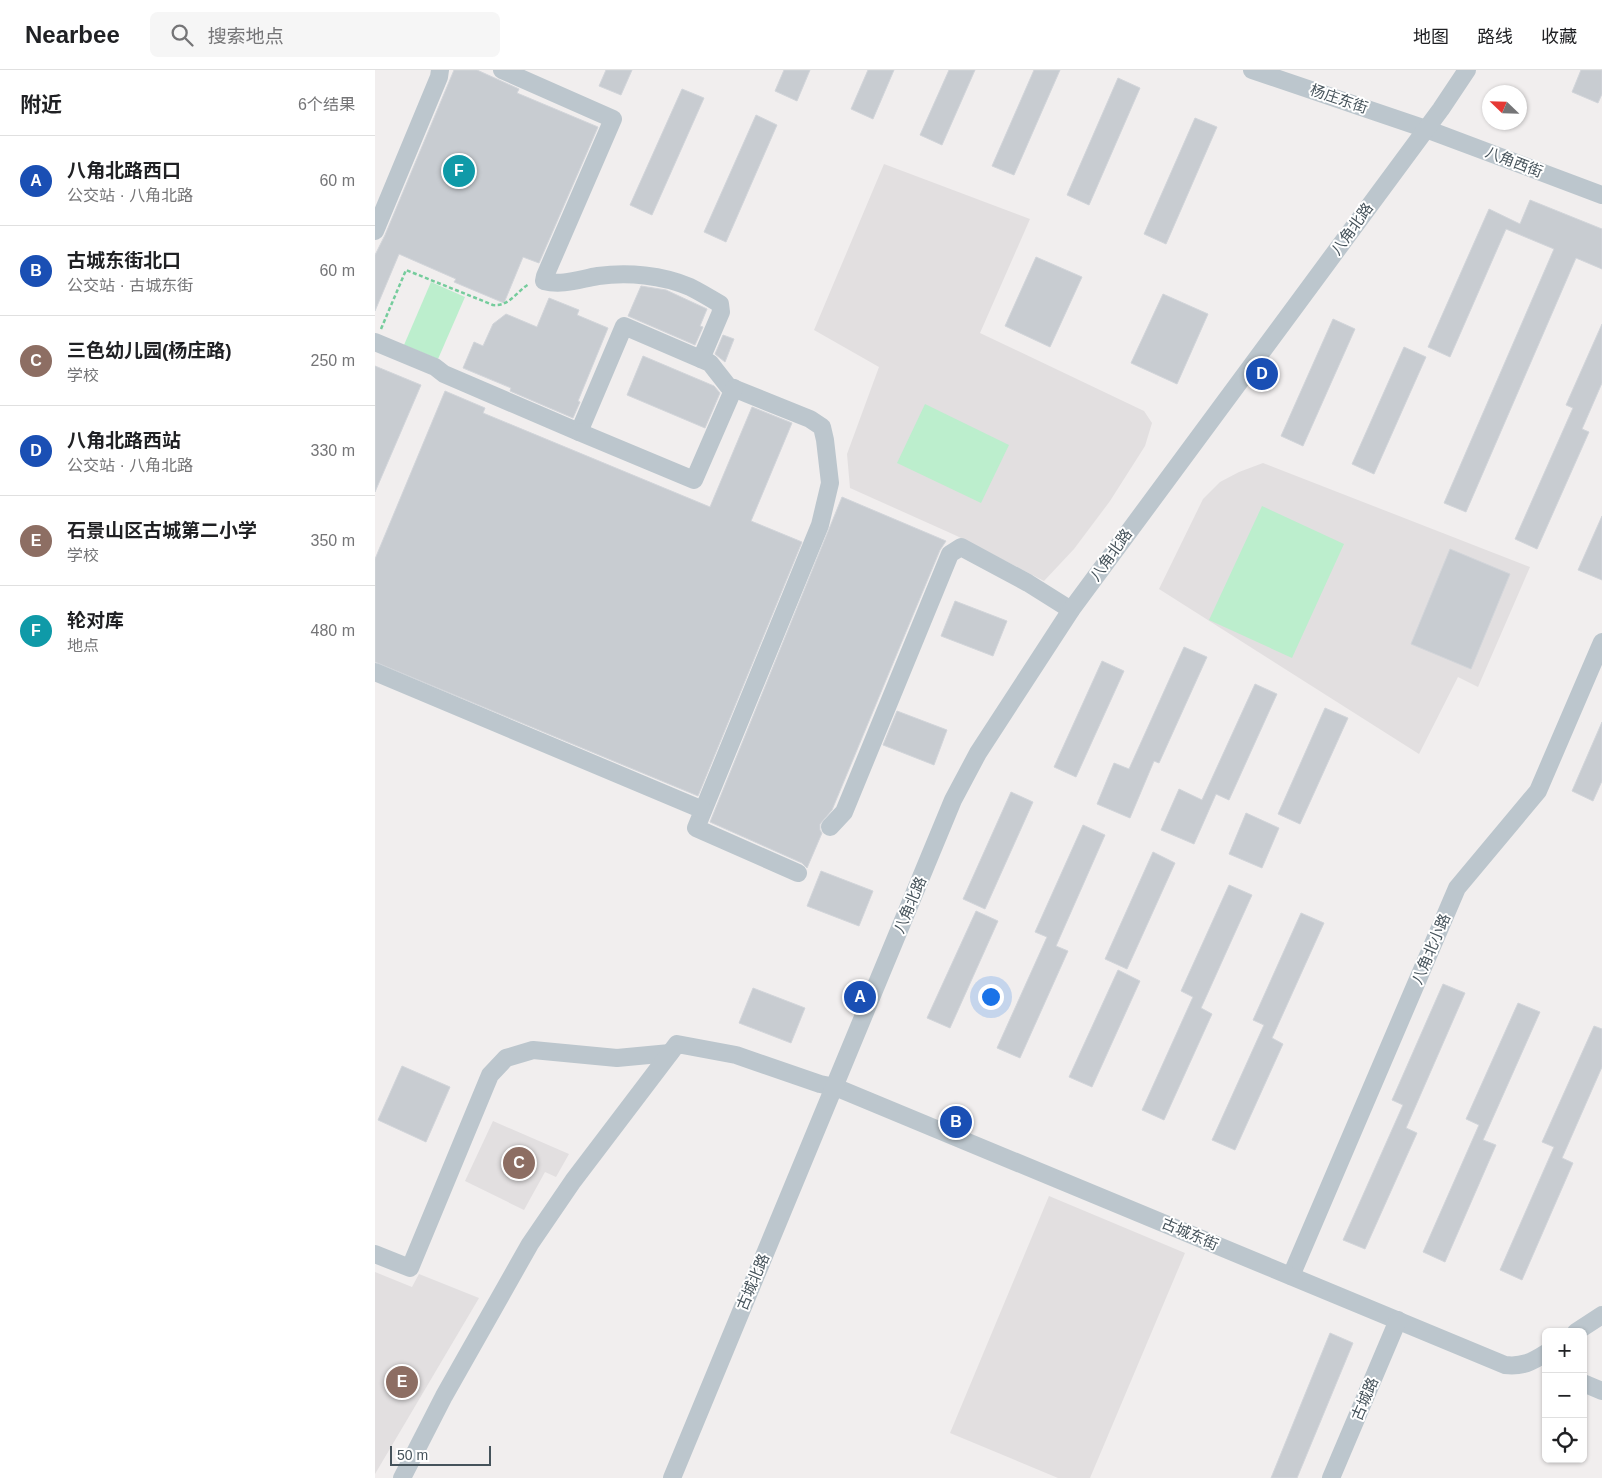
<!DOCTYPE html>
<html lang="zh">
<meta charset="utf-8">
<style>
:root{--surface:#fff;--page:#f6f6f6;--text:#202124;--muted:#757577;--line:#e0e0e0;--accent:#1b7cde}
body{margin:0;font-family:Arial,"Noto Sans SC",sans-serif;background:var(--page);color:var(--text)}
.controls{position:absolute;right:15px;bottom:15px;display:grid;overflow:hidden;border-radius:8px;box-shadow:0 1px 4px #0004}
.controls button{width:45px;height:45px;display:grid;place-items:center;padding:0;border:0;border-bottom:1px solid var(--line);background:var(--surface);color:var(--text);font:25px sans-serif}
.compass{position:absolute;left:1107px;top:15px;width:45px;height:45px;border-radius:50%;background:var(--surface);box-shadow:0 1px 4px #0004;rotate:293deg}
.scale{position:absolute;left:15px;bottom:12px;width:101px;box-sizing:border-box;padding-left:5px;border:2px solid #46535b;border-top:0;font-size:14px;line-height:18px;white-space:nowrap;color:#46535b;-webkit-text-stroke:4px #fff;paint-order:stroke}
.you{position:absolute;left:615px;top:926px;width:18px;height:18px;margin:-12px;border:4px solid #fff;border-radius:50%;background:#1a73e8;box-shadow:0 0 0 8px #1a73e833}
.badge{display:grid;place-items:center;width:32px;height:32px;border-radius:50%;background:var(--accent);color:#fff;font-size:16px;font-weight:700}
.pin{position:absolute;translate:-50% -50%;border:2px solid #fff;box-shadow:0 1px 5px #0006}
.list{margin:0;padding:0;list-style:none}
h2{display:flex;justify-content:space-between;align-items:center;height:65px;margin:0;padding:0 20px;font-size:21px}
h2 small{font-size:16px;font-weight:400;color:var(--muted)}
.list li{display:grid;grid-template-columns:32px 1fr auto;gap:15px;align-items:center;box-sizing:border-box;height:90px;padding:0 20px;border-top:1px solid var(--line)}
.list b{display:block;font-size:19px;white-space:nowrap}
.list p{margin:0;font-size:16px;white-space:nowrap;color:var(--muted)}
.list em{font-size:16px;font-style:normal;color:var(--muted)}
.icon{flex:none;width:28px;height:28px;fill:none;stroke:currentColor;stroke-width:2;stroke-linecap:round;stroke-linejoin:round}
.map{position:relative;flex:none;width:1227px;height:1408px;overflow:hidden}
header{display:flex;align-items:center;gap:30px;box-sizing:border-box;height:70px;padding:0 25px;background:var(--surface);border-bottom:1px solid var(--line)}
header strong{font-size:24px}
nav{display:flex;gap:28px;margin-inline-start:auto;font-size:18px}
.search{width:350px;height:45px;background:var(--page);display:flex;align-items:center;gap:12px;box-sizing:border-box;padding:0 18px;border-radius:8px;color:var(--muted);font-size:19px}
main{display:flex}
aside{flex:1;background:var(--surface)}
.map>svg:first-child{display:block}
</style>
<header>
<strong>Nearbee</strong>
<div class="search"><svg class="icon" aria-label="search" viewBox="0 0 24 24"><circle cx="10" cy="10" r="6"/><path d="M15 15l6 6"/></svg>搜索地点</div>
<nav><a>地图</a><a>路线</a><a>收藏</a></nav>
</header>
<main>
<aside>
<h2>附近<small>6个结果</small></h2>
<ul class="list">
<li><span class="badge" style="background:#1a4fb4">A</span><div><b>八角北路西口</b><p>公交站 · 八角北路</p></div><em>60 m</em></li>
<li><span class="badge" style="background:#1a4fb4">B</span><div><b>古城东街北口</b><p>公交站 · 古城东街</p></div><em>60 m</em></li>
<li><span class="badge" style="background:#8d6e63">C</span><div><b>三色幼儿园(杨庄路)</b><p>学校</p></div><em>250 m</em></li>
<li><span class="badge" style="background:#1a4fb4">D</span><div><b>八角北路西站</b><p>公交站 · 八角北路</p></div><em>330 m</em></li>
<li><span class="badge" style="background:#8d6e63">E</span><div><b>石景山区古城第二小学</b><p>学校</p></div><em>350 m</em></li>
<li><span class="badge" style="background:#0f9aa8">F</span><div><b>轮对库</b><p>地点</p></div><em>480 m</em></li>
</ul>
</aside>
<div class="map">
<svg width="1227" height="1408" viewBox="0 0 1227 1408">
<rect width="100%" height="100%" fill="#f1eeee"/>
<g fill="#e2dfe0">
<polygon points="509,94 655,149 605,263 769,341 777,353 770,376 735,431 699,479 669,511 582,466 475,418 472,384 504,297 439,260"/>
<polygon points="888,393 1155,497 1103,617 1083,607 1044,684 784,519 828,429 845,412 864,402"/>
<polygon points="118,1051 194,1084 181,1107 170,1102 149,1140 90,1111"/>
<polygon points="674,1126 810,1183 715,1408 683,1408 575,1363"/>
<polygon points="0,1202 37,1217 44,1204 104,1228 0,1404"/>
</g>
<g fill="#bceecd">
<polygon points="56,212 90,227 63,289 29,275"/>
<polygon points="550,334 634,375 606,433 522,393"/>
<polygon points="887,436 969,474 917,588 834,550"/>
</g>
<g fill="#c8ccd1" stroke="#d2d5da">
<polygon points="79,0 102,0 144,19 142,23 223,57 164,193 148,187 129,233 79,212 81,209 24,184 0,241 0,185 10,165"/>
<polygon points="231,0 257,0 246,25 224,16"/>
<polygon points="409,0 435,0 422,31 400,21"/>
<polygon points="493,0 519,0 498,49 476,39"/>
<polygon points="574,0 600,0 567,75 545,65"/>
<polygon points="659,0 685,0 639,105 617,96"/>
<polygon points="1206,0 1227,0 1227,24 1223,33 1197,22"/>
<polygon points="743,8 765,18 714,135 692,125"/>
<polygon points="307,19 329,28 277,145 255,135"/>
<polygon points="381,45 402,55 351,172 329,162"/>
<polygon points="820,48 842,57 791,174 769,164"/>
<polygon points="1155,130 1227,159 1227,199 1201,188 1091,442 1069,433 1179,179 1131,159 1075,287 1053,277 1114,139 1145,154"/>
<polygon points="661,187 707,207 675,277 630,256"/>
<polygon points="266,216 291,220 332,239 325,256 328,257 320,275 253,246"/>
<polygon points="788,224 833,244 802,314 756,293"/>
<polygon points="174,228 204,240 202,245 233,258 203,331 205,332 198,348 135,321 136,318 88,298 99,272 108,276 118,254 131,244 162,257"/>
<polygon points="958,249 980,259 928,376 906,366"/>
<polygon points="1227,254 1227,313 1207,359 1214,362 1162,479 1140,469 1198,338 1191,335"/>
<polygon points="348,265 359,269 350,292 340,284"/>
<polygon points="1029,277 1051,287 999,404 977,394"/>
<polygon points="268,286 339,316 345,323 330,358 252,325"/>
<polygon points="0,296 46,315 0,422"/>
<polygon points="70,321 110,338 108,343 335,437 377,337 417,353 376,451 427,472 323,726 0,592 0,489"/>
<polygon points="467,427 571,471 565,480 457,740 445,754 445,760 447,763 432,798 427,793 335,752"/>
<polygon points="1227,446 1227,510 1203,500"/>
<polygon points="1075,479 1135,504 1096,599 1036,574"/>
<polygon points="580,531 632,551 618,586 566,566"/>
<polygon points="809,577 832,587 784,693 779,691 755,748 722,734 739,693 754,699"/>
<polygon points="727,591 749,601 701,707 679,697"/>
<polygon points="880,614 902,624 854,730 841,724 819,774 786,760 804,719 827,730"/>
<polygon points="950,638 973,648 925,754 903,744"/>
<polygon points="522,641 572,660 559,695 508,675"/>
<polygon points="1227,652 1227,711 1218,731 1197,721"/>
<polygon points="636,722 658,732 610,839 588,829"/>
<polygon points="871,743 904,758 887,798 854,784"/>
<polygon points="708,755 730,765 681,876 693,881 645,988 622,978 672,867 660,862"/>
<polygon points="778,782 800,793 752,899 730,889"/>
<polygon points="446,801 498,821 484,856 432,836"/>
<polygon points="854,815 877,825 826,938 837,944 789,1050 767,1040 818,927 806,921"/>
<polygon points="601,841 623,851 575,958 552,948"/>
<polygon points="926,843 949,853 897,968 908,974 860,1080 837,1070 889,955 878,950"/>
<polygon points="743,900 765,911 717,1017 694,1007"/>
<polygon points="1068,914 1090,923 1031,1058 1042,1063 990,1179 968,1170 1028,1035 1017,1030"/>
<polygon points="378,918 430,938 416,973 364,953"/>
<polygon points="1143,933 1165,942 1108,1070 1121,1075 1070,1192 1048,1182 1104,1055 1091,1049"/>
<polygon points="1219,956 1227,959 1227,997 1187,1088 1198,1093 1147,1210 1125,1200 1179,1077 1167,1072"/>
<polygon points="27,996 75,1017 51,1072 3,1050"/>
<polygon points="955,1263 978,1273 922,1408 896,1408"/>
</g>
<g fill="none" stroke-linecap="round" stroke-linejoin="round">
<path stroke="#75cc9c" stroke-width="2.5" stroke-dasharray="4 2.5" stroke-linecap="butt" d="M6,259L31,200L118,235C134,237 142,221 154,214"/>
<g stroke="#bcc6cd" stroke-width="18">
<path d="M127,0L238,49L170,206L169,211C187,216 205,209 223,206C253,202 287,205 315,217C325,222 335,228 345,234L346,242L326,289"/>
<polyline points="877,0 1051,59 1227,125"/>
<polyline points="0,161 64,7 65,0"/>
<polyline points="0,272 60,297 69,304 204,362 249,256 335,293 353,316 435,349 447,357 450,370 455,413 445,455 321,758 423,803"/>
<polyline points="204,362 319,410 359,318"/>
<polyline points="0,602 328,740"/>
<polyline points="455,757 469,742 575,484 586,477 653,513 696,540"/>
<polyline points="0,1184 35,1198 115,1005 131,988 158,980 242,988 295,983"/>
<polyline points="916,1206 1082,818 1163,721 1227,572"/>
<polyline points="1201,1262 1227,1245"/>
<polyline points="1208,1313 1227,1321"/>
<path d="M27,1408L69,1326L155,1174L198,1111L302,974L361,985L445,1014L460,1017L1130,1295C1147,1297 1157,1292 1171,1283"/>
<polyline points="297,1408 578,730 603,683 696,540 1066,39 1092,0"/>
<polyline points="956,1408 1023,1250"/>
</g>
</g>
<g text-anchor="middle" stroke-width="4" stroke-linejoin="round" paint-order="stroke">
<g font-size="15" fill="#46535b" stroke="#fff">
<text transform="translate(964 29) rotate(19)" y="5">杨庄东街</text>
<text transform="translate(1139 92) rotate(21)" y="5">八角西街</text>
<text transform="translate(977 159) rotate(-54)" y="5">八角北路</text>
<text transform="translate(736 485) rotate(-54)" y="5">八角北路</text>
<text transform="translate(535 835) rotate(-67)" y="5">八角北路</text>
<text transform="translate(1056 879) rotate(-67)" y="5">八角北小路</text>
<text transform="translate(815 1164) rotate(23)" y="5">古城东街</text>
<text transform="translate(378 1212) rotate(-67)" y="5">古城北路</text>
<text transform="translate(990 1329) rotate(-67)" y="5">古城路</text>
</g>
</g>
</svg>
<div class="controls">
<button>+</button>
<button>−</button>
<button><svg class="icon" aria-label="locate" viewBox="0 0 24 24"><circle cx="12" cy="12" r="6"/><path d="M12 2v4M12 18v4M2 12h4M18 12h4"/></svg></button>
</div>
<svg class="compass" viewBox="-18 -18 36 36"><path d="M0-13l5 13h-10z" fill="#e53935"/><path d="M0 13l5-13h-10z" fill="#757577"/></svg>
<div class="scale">50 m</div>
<div class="you"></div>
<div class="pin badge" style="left:485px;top:927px;background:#1a4fb4">A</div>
<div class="pin badge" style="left:581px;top:1052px;background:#1a4fb4">B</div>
<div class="pin badge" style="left:144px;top:1093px;background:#8d6e63">C</div>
<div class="pin badge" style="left:887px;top:304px;background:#1a4fb4">D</div>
<div class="pin badge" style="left:27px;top:1312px;background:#8d6e63">E</div>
<div class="pin badge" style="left:84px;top:101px;background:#0f9aa8">F</div>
</div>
</main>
